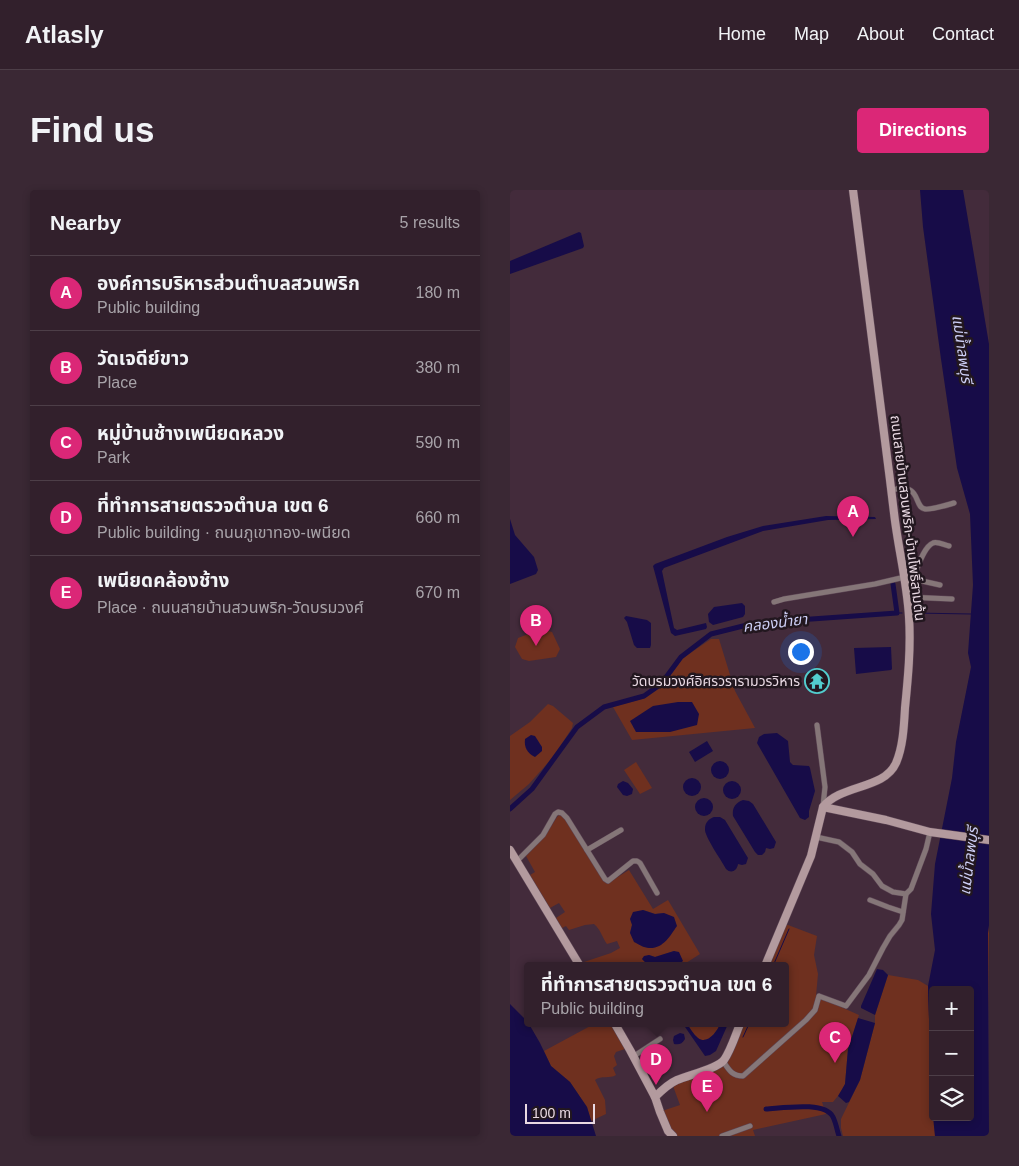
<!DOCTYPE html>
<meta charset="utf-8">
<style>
:root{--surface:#32202c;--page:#3a2834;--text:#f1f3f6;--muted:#a8a3a9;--line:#4d3e48;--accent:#db2777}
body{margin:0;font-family:Helvetica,"Noto Sans Thai",sans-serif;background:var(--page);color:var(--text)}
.controls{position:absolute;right:15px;bottom:15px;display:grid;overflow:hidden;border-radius:5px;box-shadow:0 2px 8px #0003}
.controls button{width:45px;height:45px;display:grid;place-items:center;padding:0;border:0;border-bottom:1px solid var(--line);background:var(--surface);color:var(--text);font:25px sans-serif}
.scale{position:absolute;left:15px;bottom:12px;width:70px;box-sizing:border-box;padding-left:5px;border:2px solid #e9d9e3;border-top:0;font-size:14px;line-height:18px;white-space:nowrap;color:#e9d9e3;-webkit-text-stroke:4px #22171f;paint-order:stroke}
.you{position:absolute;left:290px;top:461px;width:18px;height:18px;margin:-12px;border:4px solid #fff;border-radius:50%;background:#1a73e8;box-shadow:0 0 0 8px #1a73e833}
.badge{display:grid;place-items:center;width:32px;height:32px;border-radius:50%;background:var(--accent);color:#fff;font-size:16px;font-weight:700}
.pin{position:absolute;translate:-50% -41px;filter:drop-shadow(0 1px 2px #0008)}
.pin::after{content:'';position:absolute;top:26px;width:18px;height:15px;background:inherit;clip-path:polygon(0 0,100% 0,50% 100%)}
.popup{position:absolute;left:14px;top:772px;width:265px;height:65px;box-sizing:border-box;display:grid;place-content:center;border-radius:5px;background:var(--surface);filter:drop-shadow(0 1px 4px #0005);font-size:16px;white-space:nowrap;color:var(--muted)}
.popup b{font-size:19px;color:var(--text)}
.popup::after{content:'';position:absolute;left:50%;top:100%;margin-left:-10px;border:10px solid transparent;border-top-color:var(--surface)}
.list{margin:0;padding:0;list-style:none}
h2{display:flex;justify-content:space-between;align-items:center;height:65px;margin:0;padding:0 20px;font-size:21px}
h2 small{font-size:16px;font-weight:400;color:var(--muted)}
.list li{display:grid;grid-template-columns:32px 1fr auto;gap:15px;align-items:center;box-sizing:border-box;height:75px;padding:0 20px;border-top:1px solid var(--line)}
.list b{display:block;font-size:19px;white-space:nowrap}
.list p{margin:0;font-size:16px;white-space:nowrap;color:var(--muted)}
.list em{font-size:16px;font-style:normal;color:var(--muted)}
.icon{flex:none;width:28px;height:28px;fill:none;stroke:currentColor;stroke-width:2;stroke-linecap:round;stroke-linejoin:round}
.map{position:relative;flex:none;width:479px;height:946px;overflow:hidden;border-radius:5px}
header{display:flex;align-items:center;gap:30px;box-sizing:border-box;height:70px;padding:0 25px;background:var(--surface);border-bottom:1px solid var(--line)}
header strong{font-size:24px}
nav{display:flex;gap:28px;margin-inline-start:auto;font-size:18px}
.intro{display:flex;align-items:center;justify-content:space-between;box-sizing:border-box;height:120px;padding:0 30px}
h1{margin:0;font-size:35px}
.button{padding:12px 22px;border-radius:5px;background:var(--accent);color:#fff;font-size:18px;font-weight:700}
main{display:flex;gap:30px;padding:0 30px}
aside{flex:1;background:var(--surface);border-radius:5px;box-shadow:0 2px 8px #0003}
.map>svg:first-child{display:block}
</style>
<header>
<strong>Atlasly</strong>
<nav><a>Home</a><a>Map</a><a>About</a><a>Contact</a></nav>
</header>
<div class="intro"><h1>Find us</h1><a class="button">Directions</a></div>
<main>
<aside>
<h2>Nearby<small>5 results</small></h2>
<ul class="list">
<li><span class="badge">A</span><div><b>องค์การบริหารส่วนตำบลสวนพริก</b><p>Public building</p></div><em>180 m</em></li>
<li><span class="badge">B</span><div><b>วัดเจดีย์ขาว</b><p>Place</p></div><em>380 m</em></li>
<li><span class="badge">C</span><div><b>หมู่บ้านช้างเพนียดหลวง</b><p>Park</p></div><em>590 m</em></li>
<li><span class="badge">D</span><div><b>ที่ทำการสายตรวจตำบล เขต 6</b><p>Public building · ถนนภูเขาทอง-เพนียด</p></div><em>660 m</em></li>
<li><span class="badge">E</span><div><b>เพนียดคล้องช้าง</b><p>Place · ถนนสายบ้านสวนพริก-วัดบรมวงศ์</p></div><em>670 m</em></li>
</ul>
</aside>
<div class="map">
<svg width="479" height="946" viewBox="0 0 479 946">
<rect width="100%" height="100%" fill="#432b3b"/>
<g fill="#6f301f" fill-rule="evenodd">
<polygon points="31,439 42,442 50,459 46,467 19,471 12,469 5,457 8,448"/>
<polygon points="201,449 209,449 225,501 245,538 122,550 103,517 135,508 153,496 173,468"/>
<polygon points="38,514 43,516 63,533 62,538 43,567 19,594 0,610 0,546 20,532"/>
<polygon points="126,572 142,598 130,604 114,580"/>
<path d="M49,625L52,626L56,631L98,693L119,680L143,719L158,710L190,764L176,773L177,776H165L164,775L171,773L164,761L145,767L139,765L132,769L139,776H76L74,772L101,763L110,758L107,751L97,754C92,747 91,740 84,734L75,735L59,740L56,736L52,738L46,728L55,722L49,713L40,718L20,685L25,682L16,666L35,646L47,627ZM133,720L145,724L154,723L120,743L122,735Z"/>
<polygon points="276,735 278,735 307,746 304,765 308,784 306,806 349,825 338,859 335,894 332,901 323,912 312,912 316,924 243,940 245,946 166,946 160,940 152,921 170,915 163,896 220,865 234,834 275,834 275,776 258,776"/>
<polygon points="479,735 479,824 478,743"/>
<polygon points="378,785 408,790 418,796 420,863 425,946 333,946 331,938 331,929 350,890 365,833 365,825"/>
<path d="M84,834H102L115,859L106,862L104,866L107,875L103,878L106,885C100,889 91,885 85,890L95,910L96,924L81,931L77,917L60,892L41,876L34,861Z"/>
<path d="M177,834H210C207,842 197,855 188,848C183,844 180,838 177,834Z"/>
</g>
<g fill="#170c48">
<polygon points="410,0 453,0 479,154 479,735 478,743 479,946 425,946 423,927 460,927 460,800 423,800 423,916 420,863 418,796 425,760 421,724 425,674 442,588 446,552 461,477 458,463 463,395 460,324 447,278 431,169 413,37"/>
<polygon points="69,42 71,43 74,56 73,58 0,84 0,71"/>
<polygon points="316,326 365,327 366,329 318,330 253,341 154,378 152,381 164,438 167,440 196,433 197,437 196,439 165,446 161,443 143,376 145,374 217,347 253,336"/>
<polygon points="0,329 5,345 24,367 28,380 26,384 0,394"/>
<polygon points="232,413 235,416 235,424 233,427 203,435 199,432 198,424 204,417"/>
<polygon points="116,426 137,430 141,433 141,455 140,458 127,458 124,455 117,432 114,428"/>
<polygon points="381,457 382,479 381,480 346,484 344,458"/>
<polygon points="168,512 182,512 189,524 187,535 160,542 126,542 120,531 143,516"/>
<polygon points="267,543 278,551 280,572 283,575 299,576 300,578 305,601 299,621 299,627 295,630 290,628 247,553 249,547 254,544"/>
<path d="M21,545L25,546L32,557V561L25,567C17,563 14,557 15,549Z"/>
<polygon points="197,551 203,561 185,572 179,562"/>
<circle cx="210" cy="580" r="9"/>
<circle cx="182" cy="597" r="9"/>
<circle cx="222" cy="600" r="9"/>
<polygon points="113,591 118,593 123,599 122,604 117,606 113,605 107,597 108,594"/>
<circle cx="194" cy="617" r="9"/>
<path d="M233,610L239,611L243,614L266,652L264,658L260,659L256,658L255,662L252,665H248L245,662L223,626C222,618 225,613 233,610Z"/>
<path d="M204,627H210L215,630L238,668L236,674L232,675L228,674C227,681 221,684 216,679C212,671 194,646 195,639C195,632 199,629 204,627Z"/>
<path d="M133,720L145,724L154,723L164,727L167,736C160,746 153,759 139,758C134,758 128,754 124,752L120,743L122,735L120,729L123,722Z"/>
<path d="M164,761L169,762L173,771C165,779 150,776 139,776L132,769L134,766L139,765L145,767Z"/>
<polygon points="367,779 373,780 378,785 365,825 351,818 351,816"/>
<polygon points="0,814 17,831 17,834 19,834 30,853 41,876 60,892 77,917 86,946 0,946"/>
<polygon points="348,828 365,833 350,890 339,912 336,913 328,906 335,894 338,859"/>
<path d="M173,834H177C180,838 183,844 188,848C197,855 207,842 210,834H218L206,861L200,865L195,866Z"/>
<path d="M170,843L174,844L175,849C172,854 169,855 164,854L163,850L164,846Z"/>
</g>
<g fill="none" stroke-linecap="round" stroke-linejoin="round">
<g stroke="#170c48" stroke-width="1">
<polyline points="387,423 392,423"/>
<polyline points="403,423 461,424"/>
<polyline points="263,776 279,739"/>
<polyline points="233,847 239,834"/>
</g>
<g stroke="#170c48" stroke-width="5">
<polyline points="0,619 22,599 67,537 94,517 134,506 151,494 171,467 201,444 245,433 387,423 383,394"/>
<path d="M256,919C273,918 315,911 323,927C326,933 327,940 329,946"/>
</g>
<defs>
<g id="street">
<path d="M381,300C386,299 392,298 397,299C409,302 406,318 415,319C421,320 437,315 444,313"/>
<path d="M403,389C407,380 413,357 423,353C427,351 434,355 439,356"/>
<polyline points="396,394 403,389 430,395"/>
<polyline points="397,407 442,409"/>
<polyline points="264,412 274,409 365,394 395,387"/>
<polyline points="307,535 315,597 313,616"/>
<polyline points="306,647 329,652 342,662 350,674 363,684 372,696 383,702 396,704 401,699 416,659 420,642"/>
<polyline points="77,660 111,640"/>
<polyline points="7,671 33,645 45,624 48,622 52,623 57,628 95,689 98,691 123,671 127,671 130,673 147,703"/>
<polyline points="360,710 378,717 393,722"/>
<polyline points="124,866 150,849"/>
<path d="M213,871C219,880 222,886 233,886L296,830L305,820L309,806L336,816L359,785L373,758L380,746L389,735L392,730L396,704"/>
<polyline points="212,946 240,936"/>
</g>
<g id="secondary">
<polyline points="313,617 376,630 420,642 479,650"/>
<polyline points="0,660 70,776"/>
<path d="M255,776L301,666L313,617C331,594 374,600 386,573C393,557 394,536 395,518C398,488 401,457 399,427C397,392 388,358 384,323C371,215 357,107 343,0"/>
<polyline points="105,834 120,860 145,907 150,922 158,941 163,946"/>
<path d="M145,907C151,901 158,894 167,890C178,885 207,879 214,870C221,860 225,846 230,834"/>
</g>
</defs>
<use href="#street" stroke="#5e4756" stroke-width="6"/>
<use href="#secondary" stroke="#5e4756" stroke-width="9"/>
<use href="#street" stroke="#857678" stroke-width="5"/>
<use href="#secondary" stroke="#b39a9e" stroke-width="8"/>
</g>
<defs>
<symbol id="temple-ring" viewBox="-11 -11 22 22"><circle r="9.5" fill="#22171f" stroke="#52cdce" stroke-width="1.5"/><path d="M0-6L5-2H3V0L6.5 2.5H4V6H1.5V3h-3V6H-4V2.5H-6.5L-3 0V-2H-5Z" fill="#52cdce"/></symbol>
</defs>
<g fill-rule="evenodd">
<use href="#temple-ring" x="293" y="477" width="28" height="28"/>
</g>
<g text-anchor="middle" stroke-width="5" stroke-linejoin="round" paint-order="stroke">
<g font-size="14" fill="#e9d9e3" stroke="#22171f">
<text transform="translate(398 328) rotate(83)" y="5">ถนนสายบ้านสวนพริก-บ้านโพธิ์สามต้น</text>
</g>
<g font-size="14" fill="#e9d9e3" stroke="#22171f" text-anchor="end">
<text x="290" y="496">วัดบรมวงศ์อิศรวรารามวรวิหาร</text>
</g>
<g font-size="15" font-style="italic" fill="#cdcff6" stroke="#22171f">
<text transform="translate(452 159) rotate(82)" y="5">แม่น้ำลพบุรี</text>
<text transform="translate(265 433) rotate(-7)" y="5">คลองน้ำยา</text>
<text transform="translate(459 671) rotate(-83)" y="5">แม่น้ำลพบุรี</text>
</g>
</g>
</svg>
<div class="controls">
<button>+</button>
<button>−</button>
<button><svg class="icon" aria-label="layers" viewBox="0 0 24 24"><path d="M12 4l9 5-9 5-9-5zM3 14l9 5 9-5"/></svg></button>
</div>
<div class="scale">100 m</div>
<div class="you"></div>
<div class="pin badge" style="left:343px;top:347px">A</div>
<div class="pin badge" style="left:26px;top:456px">B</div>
<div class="pin badge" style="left:325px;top:873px">C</div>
<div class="pin badge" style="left:146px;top:895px">D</div>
<div class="popup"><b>ที่ทำการสายตรวจตำบล เขต 6</b>Public building</div>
<div class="pin badge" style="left:197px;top:922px">E</div>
</div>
</main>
